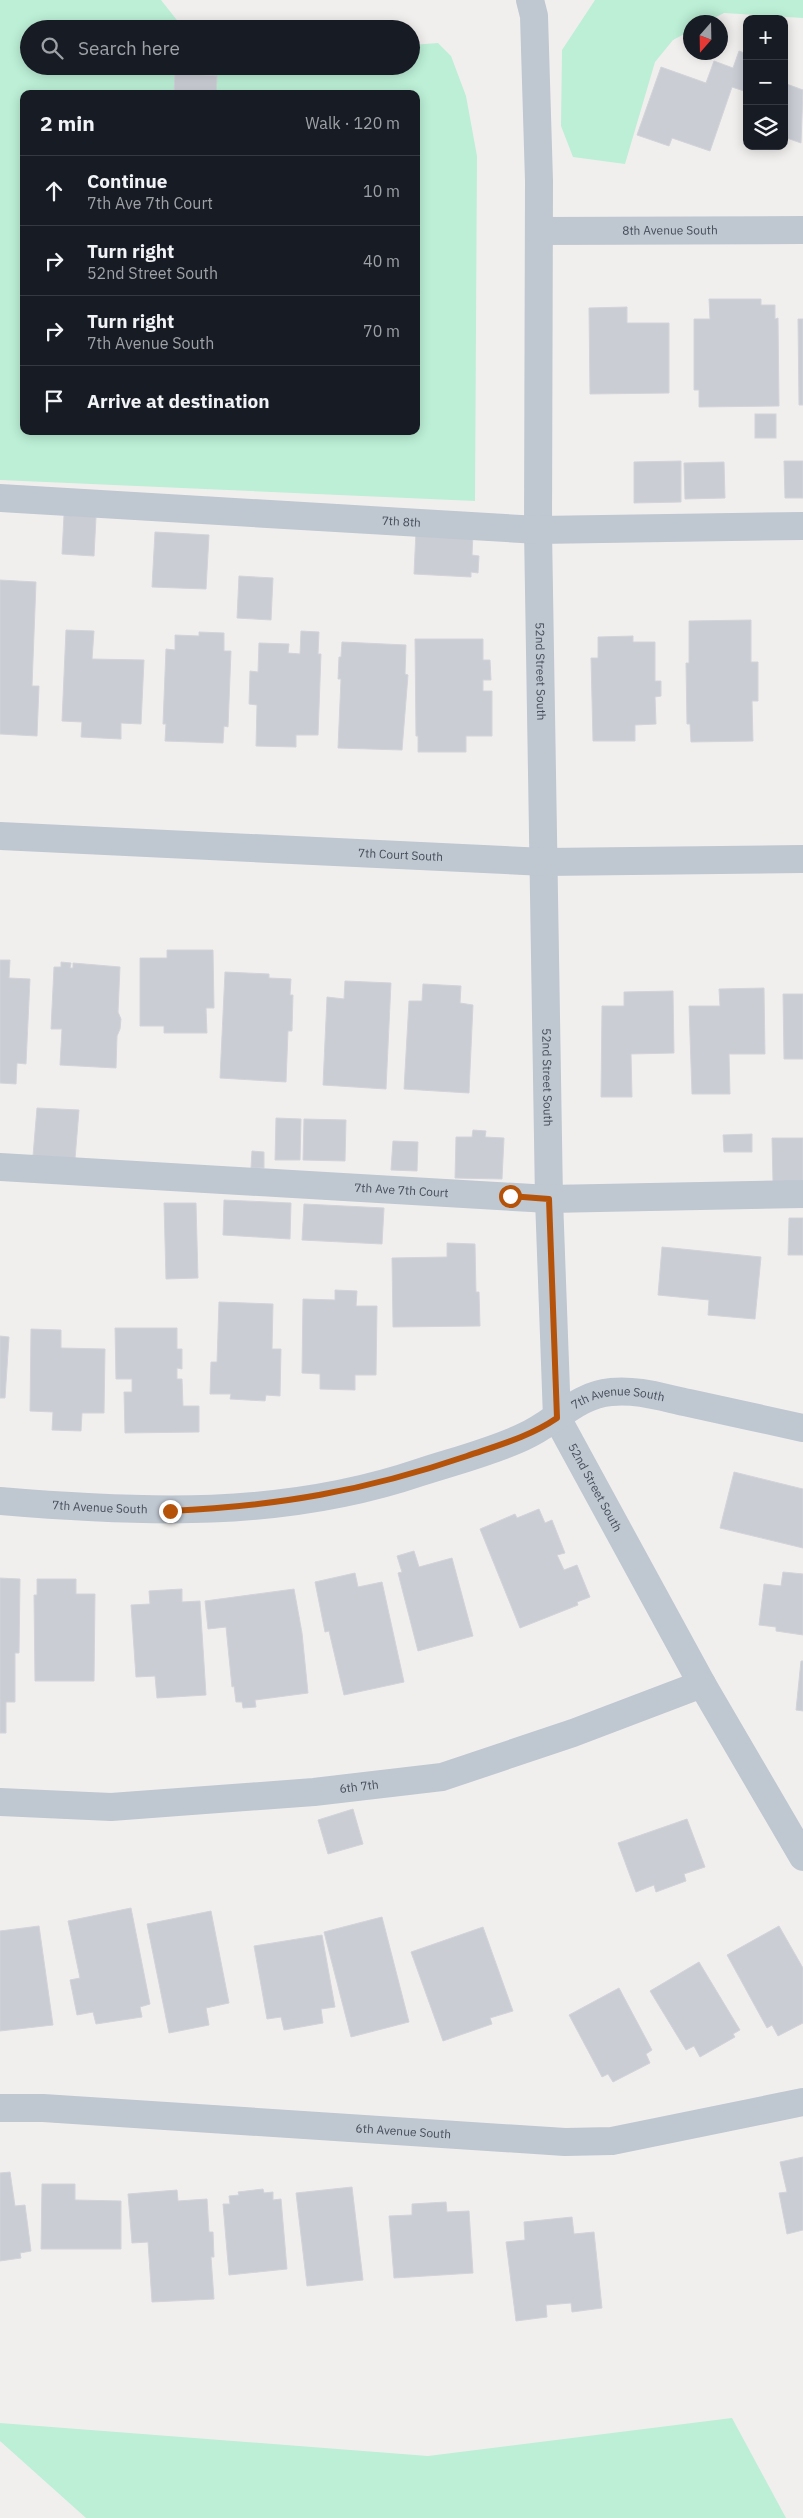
<!DOCTYPE html>
<meta charset="utf-8">
<style>
:root{--surface:#171b24;--page:#20242c;--text:#f1f3f6;--muted:#9ea1a6;--line:#363941}
body{margin:0;font-family:"IBM Plex Sans",sans-serif;background:var(--page);color:var(--text)}
.controls{position:absolute;right:15px;top:15px;display:grid;overflow:hidden;border-radius:10px;box-shadow:0 2px 12px #0003}
.controls button{width:45px;height:45px;display:grid;place-items:center;padding:0;border:0;border-bottom:1px solid var(--line);background:var(--surface);color:var(--text);font:25px sans-serif}
.compass{position:absolute;left:683px;top:15px;width:45px;height:45px;border-radius:50%;background:var(--surface);box-shadow:0 2px 12px #0003;rotate:200deg}
.stop{position:absolute;width:15px;height:15px;margin:-11px;border:4px solid #b45309;border-radius:50%;background:#fff}
.stop.end{background:#b45309;border-color:#fff;box-shadow:0 1px 5px #0008}
.list{margin:0;padding:0;list-style:none}
h2{display:flex;justify-content:space-between;align-items:center;height:65px;margin:0;padding:0 20px;font-size:21px}
h2 small{font-size:16px;font-weight:400;color:var(--muted)}
.list li{display:grid;grid-template-columns:32px 1fr auto;gap:15px;align-items:center;box-sizing:border-box;height:70px;padding:0 20px;border-top:1px solid var(--line)}
.list b{display:block;font-size:19px;white-space:nowrap}
.list p{margin:0;font-size:16px;white-space:nowrap;color:var(--muted)}
.list em{font-size:16px;font-style:normal;color:var(--muted)}
.icon{flex:none;width:28px;height:28px;fill:none;stroke:currentColor;stroke-width:2;stroke-linecap:round;stroke-linejoin:round}
.map{position:relative;flex:none;width:803px;height:2518px;overflow:hidden}
.search{position:absolute;background:var(--surface);box-shadow:0 2px 12px #0003;left:20px;top:20px;width:400px;height:55px;display:flex;align-items:center;gap:12px;box-sizing:border-box;padding:0 18px;border-radius:28px;color:var(--muted);font-size:19px}
.panel{position:absolute;background:var(--surface);box-shadow:0 2px 12px #0003;left:20px;top:90px;width:400px;height:345px;border-radius:10px}
.map>svg:first-child{display:block}
</style>
<div class="map">
<svg width="803" height="2518" viewBox="0 0 803 2518">
<rect width="100%" height="100%" fill="#f1efee"/>
<g fill="#bcefd6" fill-rule="evenodd">
<path d="M0,0H161L184,29H29V66H411V45L438,43L451,56L466,96L477,156L475,501L0,480ZM24,94H416V431H24Z"/>
<polygon points="595,0 803,0 803,18 724,13 706,22 690,22 690,31 673,40 655,62 625,164 573,157 561,126 562,50"/>
<polygon points="732,2418 786,2518 86,2518 0,2441 0,2423 428,2456"/>
</g>
<g fill="#cacdd4" stroke="#d2d4da">
<polygon points="739,51 747,54 747,92 732,87 710,151 672,138 669,146 637,135 661,67 706,83 714,61 733,68"/>
<polygon points="175,73 217,76 216,94 174,94"/>
<polygon points="784,83 803,90 801,143 784,137"/>
<polygon points="709,299 761,299 761,305 775,305 775,319 778,318 779,406 699,407 699,390 694,390 694,319 710,319"/>
<polygon points="627,307 627,323 669,323 669,393 590,394 589,308"/>
<polygon points="798,319 803,319 803,405 799,405"/>
<rect x="755" y="414" width="21" height="24"/>
<polygon points="681,461 681,502 634,503 634,462"/>
<polygon points="784,461 803,461 803,498 785,498"/>
<polygon points="724,462 725,498 685,499 684,463"/>
<polygon points="64,515 96,517 94,556 62,554"/>
<polygon points="416,531 473,534 472,555 479,556 478,573 471,572 471,577 414,574"/>
<polygon points="155,532 209,535 206,589 152,587"/>
<polygon points="239,576 273,578 271,620 237,618"/>
<polygon points="0,580 36,582 32,686 39,686 37,736 0,734"/>
<polygon points="751,620 751,662 758,662 758,701 752,701 753,741 691,742 690,724 687,724 686,663 689,663 689,621"/>
<polygon points="66,630 94,631 92,659 144,660 141,724 121,723 121,739 81,737 82,722 62,721"/>
<polygon points="301,631 319,632 318,654 321,654 318,735 296,735 296,747 256,746 257,705 249,704 250,671 258,672 259,643 289,644 288,653 300,654"/>
<polygon points="199,632 224,633 224,651 231,651 228,727 224,726 223,743 165,741 166,724 163,724 166,649 175,650 175,635 199,636"/>
<polygon points="633,636 633,642 655,642 655,681 661,681 661,696 655,697 656,724 635,725 635,741 593,741 591,658 598,658 598,637"/>
<polygon points="415,639 483,639 483,660 490,660 491,680 483,680 483,691 492,691 492,736 466,736 466,752 418,752 418,736 416,736"/>
<polygon points="342,642 406,645 405,674 408,675 402,750 338,748 341,679 338,679 339,657 341,657"/>
<polygon points="167,950 213,950 214,1008 206,1008 207,1033 164,1033 164,1026 140,1026 140,958 167,958"/>
<polygon points="0,960 10,960 9,978 30,979 26,1064 17,1063 16,1084 0,1083"/>
<polygon points="61,962 71,963 70,968 73,968 73,963 120,967 118,1012 121,1019 120,1029 117,1036 116,1068 60,1065 62,1029 51,1029 54,967 61,967"/>
<polygon points="225,972 269,974 269,978 291,979 290,995 293,995 292,1031 288,1031 286,1082 220,1078"/>
<polygon points="345,981 391,983 386,1089 323,1085 327,997 344,999"/>
<polygon points="423,984 461,986 460,1003 473,1005 469,1093 404,1089 409,1001 422,1001"/>
<polygon points="764,988 765,1054 729,1054 730,1094 692,1094 689,1006 720,1006 719,989"/>
<polygon points="673,991 674,1053 631,1054 632,1097 601,1097 602,1006 624,1006 624,992"/>
<polygon points="783,994 803,994 803,1059 784,1059"/>
<polygon points="37,1108 79,1110 75,1159 33,1156"/>
<polygon points="276,1118 301,1119 300,1160 275,1160"/>
<polygon points="304,1119 346,1120 345,1161 303,1160"/>
<polygon points="473,1130 486,1131 485,1137 504,1138 502,1179 455,1178 456,1137 472,1137"/>
<polygon points="752,1134 752,1152 724,1152 723,1135"/>
<polygon points="772,1138 803,1138 803,1181 773,1182"/>
<polygon points="393,1141 418,1142 417,1171 391,1170"/>
<polygon points="252,1151 264,1152 264,1168 251,1168"/>
<polygon points="224,1200 291,1203 290,1239 223,1235"/>
<polygon points="164,1203 196,1203 198,1278 166,1279"/>
<polygon points="304,1204 384,1208 382,1244 302,1240"/>
<polygon points="789,1218 803,1218 803,1255 788,1255"/>
<polygon points="447,1243 475,1244 476,1292 479,1292 480,1326 393,1327 392,1258 447,1257"/>
<polygon points="662,1247 761,1257 755,1319 708,1315 709,1300 658,1295"/>
<polygon points="335,1290 357,1291 356,1306 377,1306 376,1375 355,1375 355,1390 320,1389 320,1374 302,1373 303,1299 335,1300"/>
<polygon points="219,1302 273,1304 272,1349 281,1349 280,1396 266,1395 265,1401 230,1399 231,1394 210,1394 211,1362 217,1362"/>
<polygon points="115,1328 177,1328 177,1349 182,1349 182,1369 177,1368 177,1379 182,1379 183,1406 199,1406 199,1432 125,1433 124,1392 132,1392 132,1379 116,1379"/>
<polygon points="31,1329 61,1330 61,1348 105,1349 104,1413 82,1413 81,1431 52,1430 53,1412 30,1411"/>
<polygon points="0,1336 9,1337 5,1398 0,1398"/>
<polygon points="734,1472 803,1489 803,1548 720,1528"/>
<polygon points="539,1509 545,1523 552,1520 565,1553 557,1555 564,1570 577,1565 590,1597 577,1602 578,1605 520,1628 480,1529 515,1514 517,1518"/>
<polygon points="414,1551 419,1567 452,1558 473,1636 418,1651 398,1573 402,1572 397,1556"/>
<polygon points="783,1572 803,1574 803,1635 776,1631 776,1627 759,1625 764,1584 781,1586"/>
<polygon points="355,1573 358,1587 382,1582 404,1682 344,1695 329,1631 325,1632 315,1582"/>
<polygon points="0,1578 20,1579 19,1653 15,1653 15,1702 6,1702 6,1733 0,1733"/>
<polygon points="37,1579 76,1579 76,1594 95,1594 94,1681 35,1681 34,1595 37,1595"/>
<polygon points="182,1589 182,1602 200,1601 206,1695 157,1698 155,1676 136,1677 131,1605 150,1604 149,1591"/>
<polygon points="294,1589 302,1633 308,1693 255,1700 256,1707 243,1708 242,1702 236,1702 234,1686 232,1687 226,1627 208,1629 205,1601"/>
<polygon points="801,1661 803,1661 803,1711 796,1710"/>
<polygon points="353,1809 363,1844 328,1854 318,1820"/>
<polygon points="687,1819 705,1867 684,1874 686,1881 656,1892 654,1885 636,1892 618,1843"/>
<polygon points="131,1908 150,2004 140,2007 142,2017 96,2024 93,2012 77,2015 70,1980 80,1978 68,1921"/>
<polygon points="211,1911 229,2003 206,2008 209,2025 169,2033 147,1924"/>
<polygon points="382,1917 409,2022 351,2037 324,1932"/>
<polygon points="39,1926 53,2025 0,2031 0,1931"/>
<polygon points="779,1926 803,1968 803,2023 778,2036 772,2025 767,2028 727,1955"/>
<polygon points="483,1927 513,2011 490,2018 492,2024 443,2041 411,1952"/>
<polygon points="322,1935 335,2007 321,2009 323,2023 284,2030 281,2017 267,2019 254,1946"/>
<polygon points="699,1962 740,2030 733,2034 735,2037 700,2057 694,2046 686,2050 650,1991"/>
<polygon points="619,1988 652,2050 646,2054 650,2063 613,2082 608,2074 602,2077 569,2015"/>
<polygon points="803,2157 803,2230 787,2234 779,2193 787,2192 780,2162"/>
<polygon points="10,2172 15,2206 25,2205 31,2251 20,2253 21,2258 0,2261 0,2173"/>
<polygon points="42,2184 75,2184 75,2200 121,2201 121,2249 41,2249"/>
<polygon points="352,2187 363,2280 307,2286 296,2193"/>
<polygon points="263,2189 264,2193 273,2192 273,2200 281,2199 287,2269 229,2275 223,2204 230,2204 229,2196 239,2195 238,2192"/>
<polygon points="177,2190 178,2201 207,2199 209,2232 213,2232 214,2257 211,2257 214,2299 152,2302 148,2242 132,2243 128,2194"/>
<polygon points="446,2202 447,2212 469,2211 473,2273 394,2278 389,2216 412,2215 412,2204"/>
<polygon points="572,2217 574,2234 594,2232 602,2308 572,2312 571,2303 546,2305 547,2317 516,2321 506,2242 525,2240 524,2222"/>
</g>
<g fill="none" stroke-linecap="round" stroke-linejoin="round">
<g stroke="#bfc7d1" stroke-width="28">
<path id="s1" d="M530,0L534,16L539,181L538,530L549,1199L557,1418L702,1684L803,1857"/>
<path id="s2" d="M539,231L803,230"/>
<path id="s3" d="M0,498L538,530L803,526"/>
<path id="s4" d="M0,836L545,862L803,859"/>
<path id="s5" d="M0,1167L549,1199L803,1194"/>
<path id="s6" d="M0,1501C142,1513 283,1519 421,1472C455,1461 491,1452 523,1437C554,1424 576,1395 611,1392C637,1389 664,1398 689,1403C727,1411 765,1420 803,1428"/>
<path id="s7" d="M0,1802L111,1807L314,1792L442,1777L573,1733L702,1684"/>
<path id="s8" d="M0,2108H43L565,2142L612,2141L803,2102"/>
</g>
</g>
<g fill="none" stroke-linecap="round" stroke-linejoin="round">
<path stroke="#b45309" stroke-width="6" d="M170,1511C277,1506 365,1491 467,1456C499,1445 529,1437 557,1418L549,1199L510,1196"/>
</g>
<g text-anchor="middle" stroke-width="4" stroke-linejoin="round" paint-order="stroke">
<g font-size="12" fill="#464f5c" stroke="#fff">
<text dy="4" stroke="none"><textPath href="#s2" startOffset="131">8th Avenue South</textPath></text>
<text dy="4" stroke="none"><textPath href="#s3" startOffset="402">7th 8th</textPath></text>
<text dy="4" stroke="none"><textPath href="#s1" startOffset="672">52nd Street South</textPath></text>
<text dy="4" stroke="none"><textPath href="#s4" startOffset="401">7th Court South</textPath></text>
<text dy="4" stroke="none"><textPath href="#s1" startOffset="1078">52nd Street South</textPath></text>
<text dy="4" stroke="none"><textPath href="#s5" startOffset="402">7th Ave 7th Court</textPath></text>
<text dy="4" stroke="none"><textPath href="#s6" startOffset="639">7th Avenue South</textPath></text>
<text dy="4" stroke="none"><textPath href="#s1" startOffset="1498">52nd Street South</textPath></text>
<text dy="4" stroke="none"><textPath href="#s6" startOffset="100">7th Avenue South</textPath></text>
<text dy="4" stroke="none"><textPath href="#s7" startOffset="360">6th 7th</textPath></text>
<text dy="4" stroke="none"><textPath href="#s8" startOffset="404">6th Avenue South</textPath></text>
</g>
</g>
</svg>
<div class="controls">
<button>+</button>
<button>−</button>
<button><svg class="icon" aria-label="layers" viewBox="0 0 24 24"><path d="M12 4l9 5-9 5-9-5zM3 14l9 5 9-5"/></svg></button>
</div>
<svg class="compass" viewBox="-18 -18 36 36"><path d="M0-13l5 13h-10z" fill="#e53935"/><path d="M0 13l5-13h-10z" fill="#9ea1a6"/></svg>
<div class="stop" style="left:510px;top:1196px"></div>
<div class="stop end" style="left:170px;top:1511px"></div>
<div class="search"><svg class="icon" aria-label="search" viewBox="0 0 24 24"><circle cx="10" cy="10" r="6"/><path d="M15 15l6 6"/></svg>Search here</div>
<section class="panel">
<h2>2 min<small>Walk · 120 m</small></h2>
<ul class="list">
<li><svg class="icon" aria-label="ahead" viewBox="0 0 24 24"><path d="M12 20V5M6 11l6-6 6 6"/></svg><div><b>Continue</b><p>7th Ave 7th Court</p></div><em>10 m</em></li>
<li><svg class="icon" aria-label="right" viewBox="0 0 24 24"><path d="M7 20v-9h11M14 6l5 5-5 5"/></svg><div><b>Turn right</b><p>52nd Street South</p></div><em>40 m</em></li>
<li><svg class="icon" aria-label="right" viewBox="0 0 24 24"><path d="M7 20v-9h11M14 6l5 5-5 5"/></svg><div><b>Turn right</b><p>7th Avenue South</p></div><em>70 m</em></li>
<li><svg class="icon" aria-label="arrive" viewBox="0 0 24 24"><path d="M6 21V4h12l-3 4 3 4H6"/></svg><div><b>Arrive at destination</b></div></li>
</ul>
</section>
</div>
